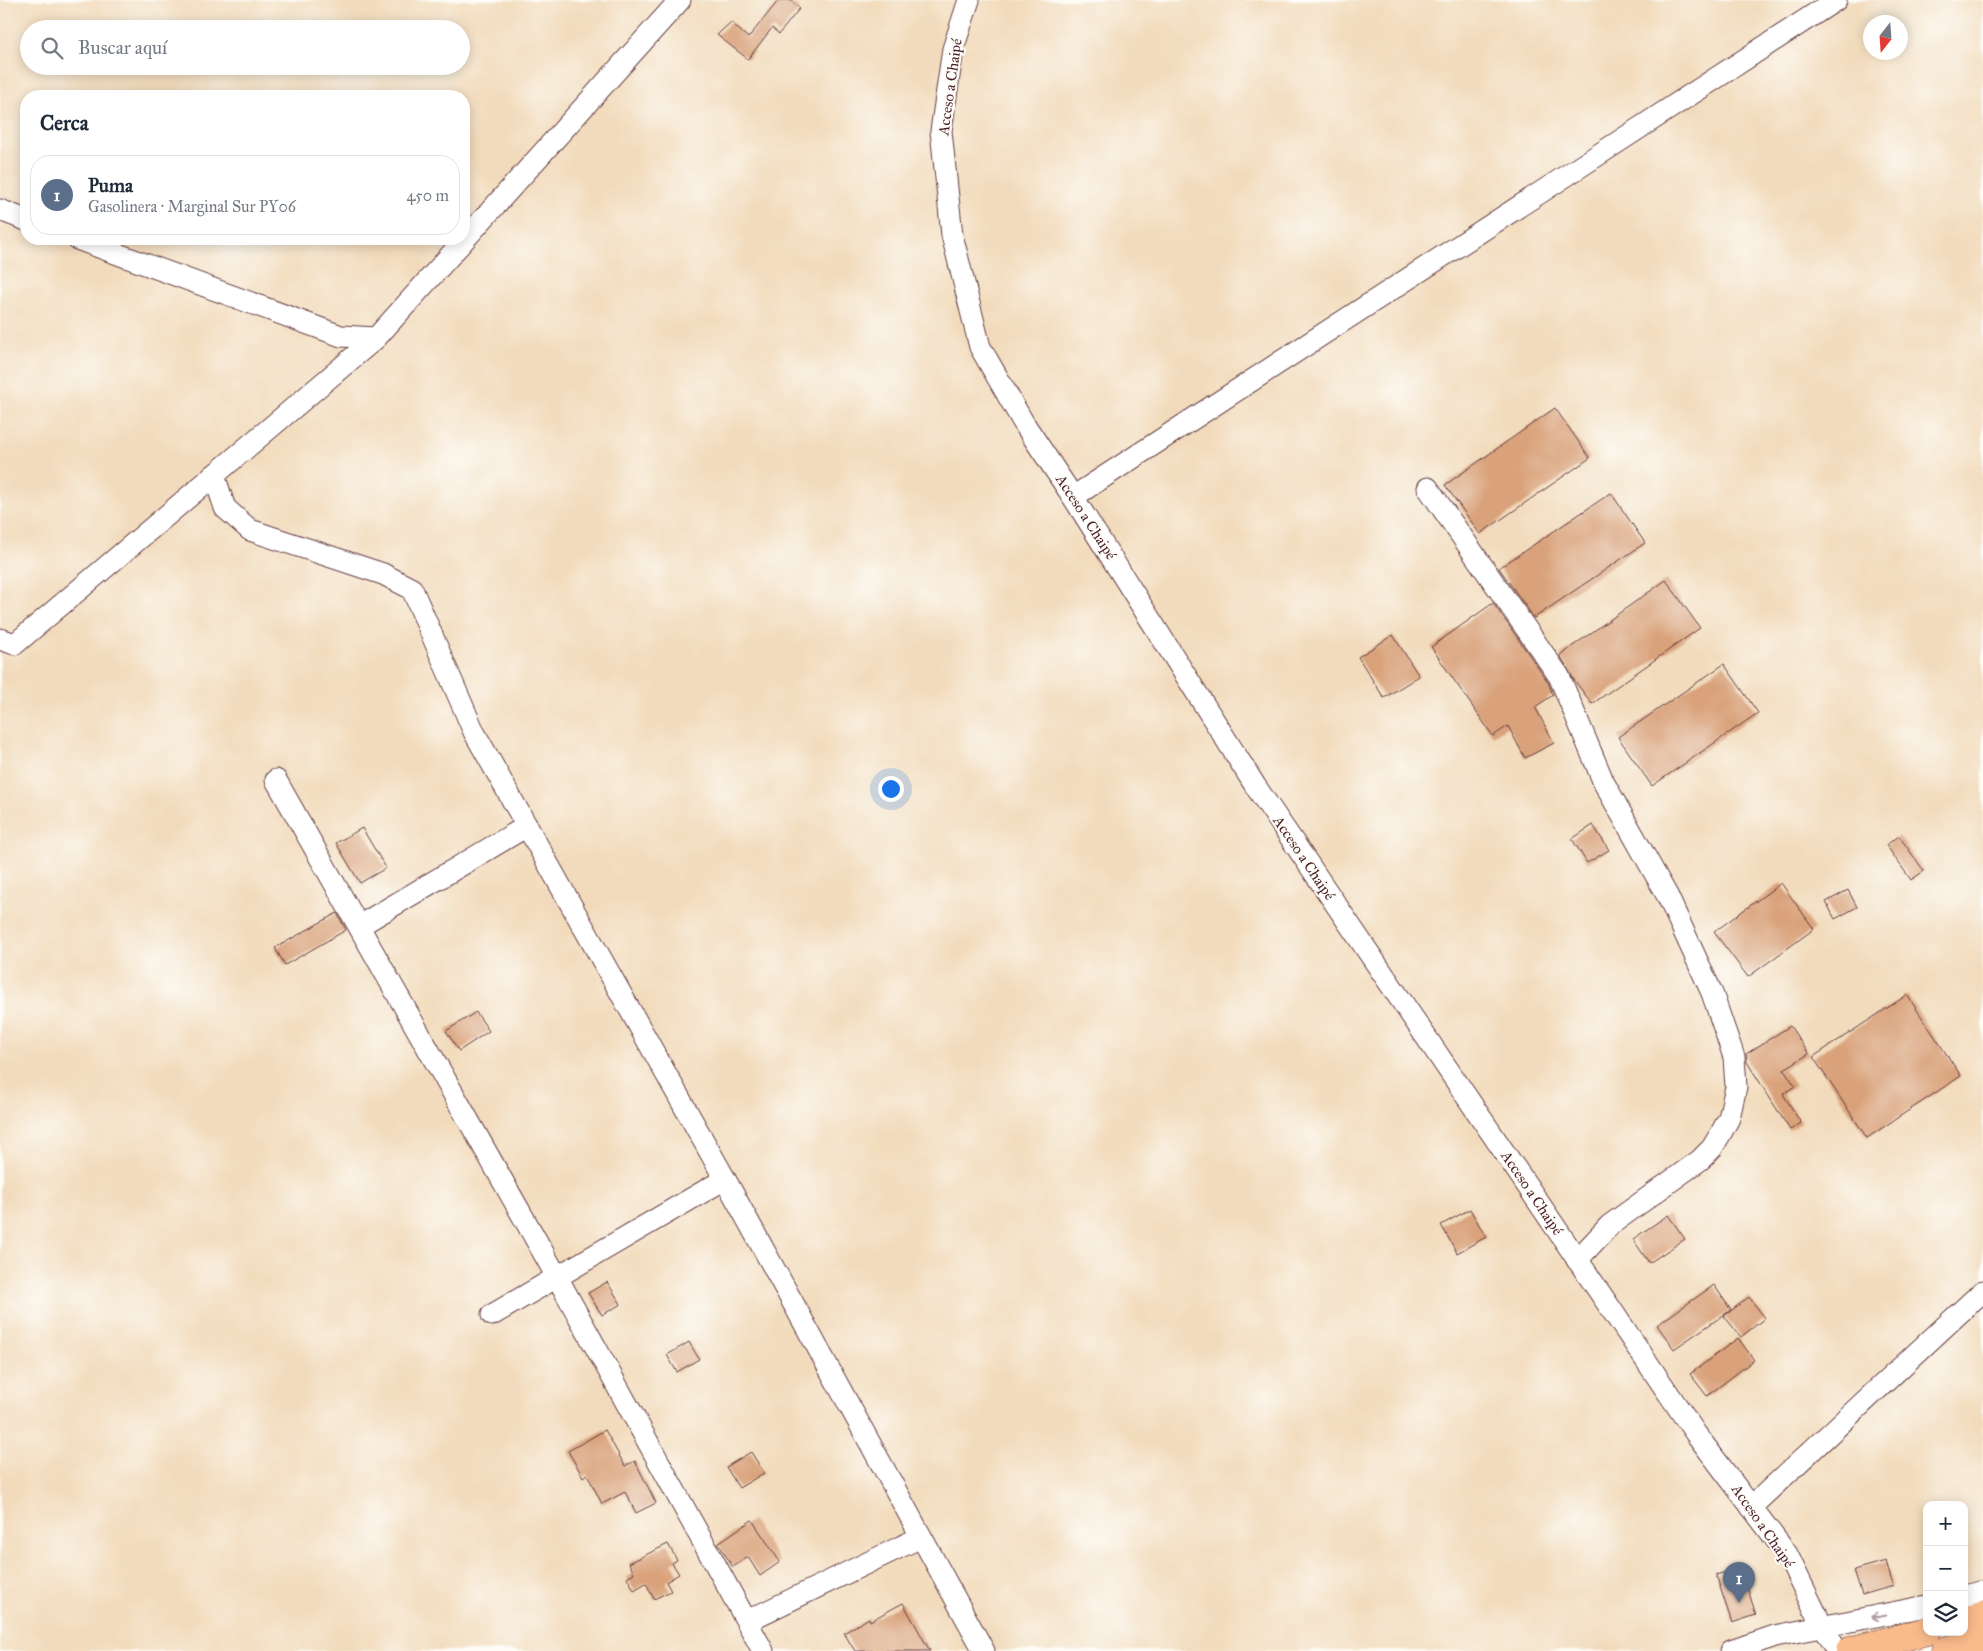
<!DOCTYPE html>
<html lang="es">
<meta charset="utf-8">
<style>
:root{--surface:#fff;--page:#f2f2f3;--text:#1f2937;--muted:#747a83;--line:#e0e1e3;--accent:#d93025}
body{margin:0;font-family:"IM FELL Great Primer",serif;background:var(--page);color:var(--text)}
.controls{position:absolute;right:15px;bottom:15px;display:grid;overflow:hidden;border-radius:10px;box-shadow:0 2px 12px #0003}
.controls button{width:45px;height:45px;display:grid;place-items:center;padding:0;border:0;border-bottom:1px solid var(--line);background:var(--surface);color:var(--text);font:25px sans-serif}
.compass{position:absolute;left:1863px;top:15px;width:45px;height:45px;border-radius:50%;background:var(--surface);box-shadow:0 2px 12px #0003;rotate:197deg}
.you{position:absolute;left:890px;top:788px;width:18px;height:18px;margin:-12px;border:4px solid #fff;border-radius:50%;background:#1a73e8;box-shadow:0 0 0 8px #1a73e833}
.badge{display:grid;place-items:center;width:32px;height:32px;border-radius:50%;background:var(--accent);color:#fff;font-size:16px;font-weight:700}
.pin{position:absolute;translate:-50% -41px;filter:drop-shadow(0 1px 2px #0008)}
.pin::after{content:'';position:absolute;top:26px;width:18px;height:15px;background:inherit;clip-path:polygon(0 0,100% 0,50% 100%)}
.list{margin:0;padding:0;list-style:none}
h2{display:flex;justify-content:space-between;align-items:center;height:65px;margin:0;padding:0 20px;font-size:21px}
h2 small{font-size:16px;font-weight:400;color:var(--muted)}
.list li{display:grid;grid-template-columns:32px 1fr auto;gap:15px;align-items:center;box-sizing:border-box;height:80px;margin:0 10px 10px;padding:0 10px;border:1px solid var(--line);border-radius:20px}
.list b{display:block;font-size:19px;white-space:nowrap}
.list p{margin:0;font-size:16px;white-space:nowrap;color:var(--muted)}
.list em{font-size:16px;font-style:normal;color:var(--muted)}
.icon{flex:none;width:28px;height:28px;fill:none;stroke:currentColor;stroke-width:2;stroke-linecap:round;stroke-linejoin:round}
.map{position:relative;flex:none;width:1983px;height:1651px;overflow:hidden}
.search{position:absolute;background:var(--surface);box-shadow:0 2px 12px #0003;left:20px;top:20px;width:450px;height:55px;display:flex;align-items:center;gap:12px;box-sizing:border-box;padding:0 18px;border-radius:28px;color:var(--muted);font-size:19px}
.panel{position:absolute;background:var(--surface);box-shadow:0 2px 12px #0003;left:20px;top:90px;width:450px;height:155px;border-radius:20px}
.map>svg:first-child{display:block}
</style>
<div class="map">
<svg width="1983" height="1651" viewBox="0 0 1983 1651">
<rect width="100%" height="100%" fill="#fdfcf7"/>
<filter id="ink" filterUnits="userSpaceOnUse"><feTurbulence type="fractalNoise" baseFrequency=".02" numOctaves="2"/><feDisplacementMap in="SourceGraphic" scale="10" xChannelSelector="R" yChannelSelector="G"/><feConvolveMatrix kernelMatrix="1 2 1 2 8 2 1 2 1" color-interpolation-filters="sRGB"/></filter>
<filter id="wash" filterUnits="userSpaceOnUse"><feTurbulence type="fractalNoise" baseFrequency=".0096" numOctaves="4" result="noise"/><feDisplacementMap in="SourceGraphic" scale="20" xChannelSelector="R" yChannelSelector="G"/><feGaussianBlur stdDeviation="1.12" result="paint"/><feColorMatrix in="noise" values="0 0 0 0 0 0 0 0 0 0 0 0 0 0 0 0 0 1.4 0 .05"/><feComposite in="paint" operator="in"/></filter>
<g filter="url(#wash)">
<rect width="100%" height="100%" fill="#f2dbbc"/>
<g id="blocks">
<g fill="#d9a27a">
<polygon points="779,0 790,0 800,8 779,34 772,28 748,59 717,35 731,22 748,38"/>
<polygon points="1555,408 1590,458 1480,534 1445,485"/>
<polygon points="1611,493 1645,543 1534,618 1499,568"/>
<polygon points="1666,580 1700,628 1592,704 1574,680 1560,655"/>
<polygon points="1493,603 1548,682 1553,695 1535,707 1554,743 1525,758 1508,726 1493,736 1431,647"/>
<polygon points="1393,635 1419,676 1384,698 1358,657"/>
<polygon points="1724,664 1758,713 1652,786 1618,737"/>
<polygon points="1593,825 1609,850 1587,863 1572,839"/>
<polygon points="362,828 386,868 360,883 336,843"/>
<polygon points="1899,836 1924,871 1911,880 1886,845"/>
<polygon points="1781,883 1814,929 1748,977 1714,932"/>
<polygon points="1848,890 1857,907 1835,919 1826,902"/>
<polygon points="337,913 346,930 285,965 275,948"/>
<polygon points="1907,995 1961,1076 1867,1138 1813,1057"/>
<polygon points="476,1012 489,1031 459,1051 446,1031"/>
<polygon points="1790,1026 1809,1054 1784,1069 1795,1086 1783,1094 1801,1123 1790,1130 1747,1062 1746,1054"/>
<polygon points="1470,1209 1486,1237 1457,1253 1441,1225"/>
<polygon points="1668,1215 1685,1239 1649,1263 1633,1239"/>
<polygon points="607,1282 621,1304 602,1315 588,1293"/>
<polygon points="1714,1285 1731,1310 1674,1349 1657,1325"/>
<polygon points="1749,1297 1765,1318 1741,1337 1724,1316"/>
<polygon points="1738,1338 1754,1360 1707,1396 1690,1374"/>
<polygon points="689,1342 699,1359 677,1372 667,1355"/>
<polygon points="605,1430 625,1466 635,1461 656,1503 636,1513 625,1492 602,1504 587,1474 583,1477 568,1451"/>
<polygon points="751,1452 764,1473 739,1488 726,1467"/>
<polygon points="752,1520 780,1562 760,1576 748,1557 733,1567 718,1543"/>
<polygon points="668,1544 677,1560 672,1563 679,1574 666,1582 671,1591 654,1599 646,1583 634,1590 627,1577 634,1573 629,1563"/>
<polygon points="1886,1561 1893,1586 1862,1595 1854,1570"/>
<polygon points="1741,1567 1756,1615 1732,1623 1716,1575"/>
<polygon points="903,1603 930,1651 855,1651 844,1633 869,1618 870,1621"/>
</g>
</g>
</g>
<g filter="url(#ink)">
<use href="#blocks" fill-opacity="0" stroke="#633b41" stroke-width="1"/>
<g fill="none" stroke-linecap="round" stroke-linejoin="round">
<defs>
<g id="minor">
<polyline points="969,0 953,49 941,131 952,235 980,347 1023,422 1073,497 1256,787 1696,1434 1787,1554 1822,1626 1837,1651"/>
<polyline points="0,210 26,220"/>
<polyline points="77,239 341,336 376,338"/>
<polyline points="214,475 225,508 250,530 383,574 412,589 474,732 725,1179 984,1651"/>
<polyline points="1428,488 1559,676 1604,783 1668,897 1712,993 1734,1057 1736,1087 1729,1118 1721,1133 1712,1148 1700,1160 1610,1225 1577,1260"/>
<polyline points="1073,497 1836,0"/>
<polyline points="0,639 15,644 376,338 680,0"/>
<polyline points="276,780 557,1277 763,1651"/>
<polyline points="359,926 527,826"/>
<polyline points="492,1315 725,1179"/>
<polyline points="1751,1507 1983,1291"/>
<polyline points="1964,1596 1983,1591"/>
<polyline points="747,1621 921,1537"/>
<polyline points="1731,1651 1775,1636 1927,1606"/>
</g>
<g id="highway">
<polyline points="1964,1621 1983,1616"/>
<polyline points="1850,1651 1927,1631"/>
<polyline points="1945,1651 1983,1640"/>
</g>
</defs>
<use href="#minor" stroke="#633b41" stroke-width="23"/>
<use href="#highway" stroke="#633b41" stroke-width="29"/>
<use href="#minor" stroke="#fff" stroke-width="21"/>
<use href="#highway" stroke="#fabb8b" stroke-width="28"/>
</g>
<defs><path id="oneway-shaft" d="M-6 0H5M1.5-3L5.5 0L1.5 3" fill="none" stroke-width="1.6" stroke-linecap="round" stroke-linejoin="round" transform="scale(1.25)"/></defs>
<use stroke="#ae9aa0" href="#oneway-shaft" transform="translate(1879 1616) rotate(169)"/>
</g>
<g text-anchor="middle" stroke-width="4" stroke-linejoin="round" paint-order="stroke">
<g font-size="15" fill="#4a1f2b" stroke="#fdfcf7">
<text transform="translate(950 87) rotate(-82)" y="5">Acceso a Chaipé</text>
<text transform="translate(1086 517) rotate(57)" y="5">Acceso a Chaipé</text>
<text transform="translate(1304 858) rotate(56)" y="5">Acceso a Chaipé</text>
<text transform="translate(1532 1193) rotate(56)" y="5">Acceso a Chaipé</text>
<text transform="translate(1763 1526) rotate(55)" y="5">Acceso a Chaipé</text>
</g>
</g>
</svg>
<div class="controls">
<button>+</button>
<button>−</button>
<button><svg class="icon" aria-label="layers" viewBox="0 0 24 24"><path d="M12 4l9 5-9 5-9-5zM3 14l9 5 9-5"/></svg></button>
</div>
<svg class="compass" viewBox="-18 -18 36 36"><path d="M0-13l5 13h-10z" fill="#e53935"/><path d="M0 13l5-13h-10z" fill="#747a83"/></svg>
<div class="you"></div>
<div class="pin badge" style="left:1739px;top:1603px;background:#5c6f8a">1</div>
<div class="search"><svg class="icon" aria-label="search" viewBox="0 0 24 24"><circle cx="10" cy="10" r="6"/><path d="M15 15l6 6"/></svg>Buscar aquí</div>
<section class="panel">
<h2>Cerca<small></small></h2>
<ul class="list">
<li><span class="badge" style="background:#5c6f8a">1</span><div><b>Puma</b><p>Gasolinera · Marginal Sur PY06</p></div><em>450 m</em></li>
</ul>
</section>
</div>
